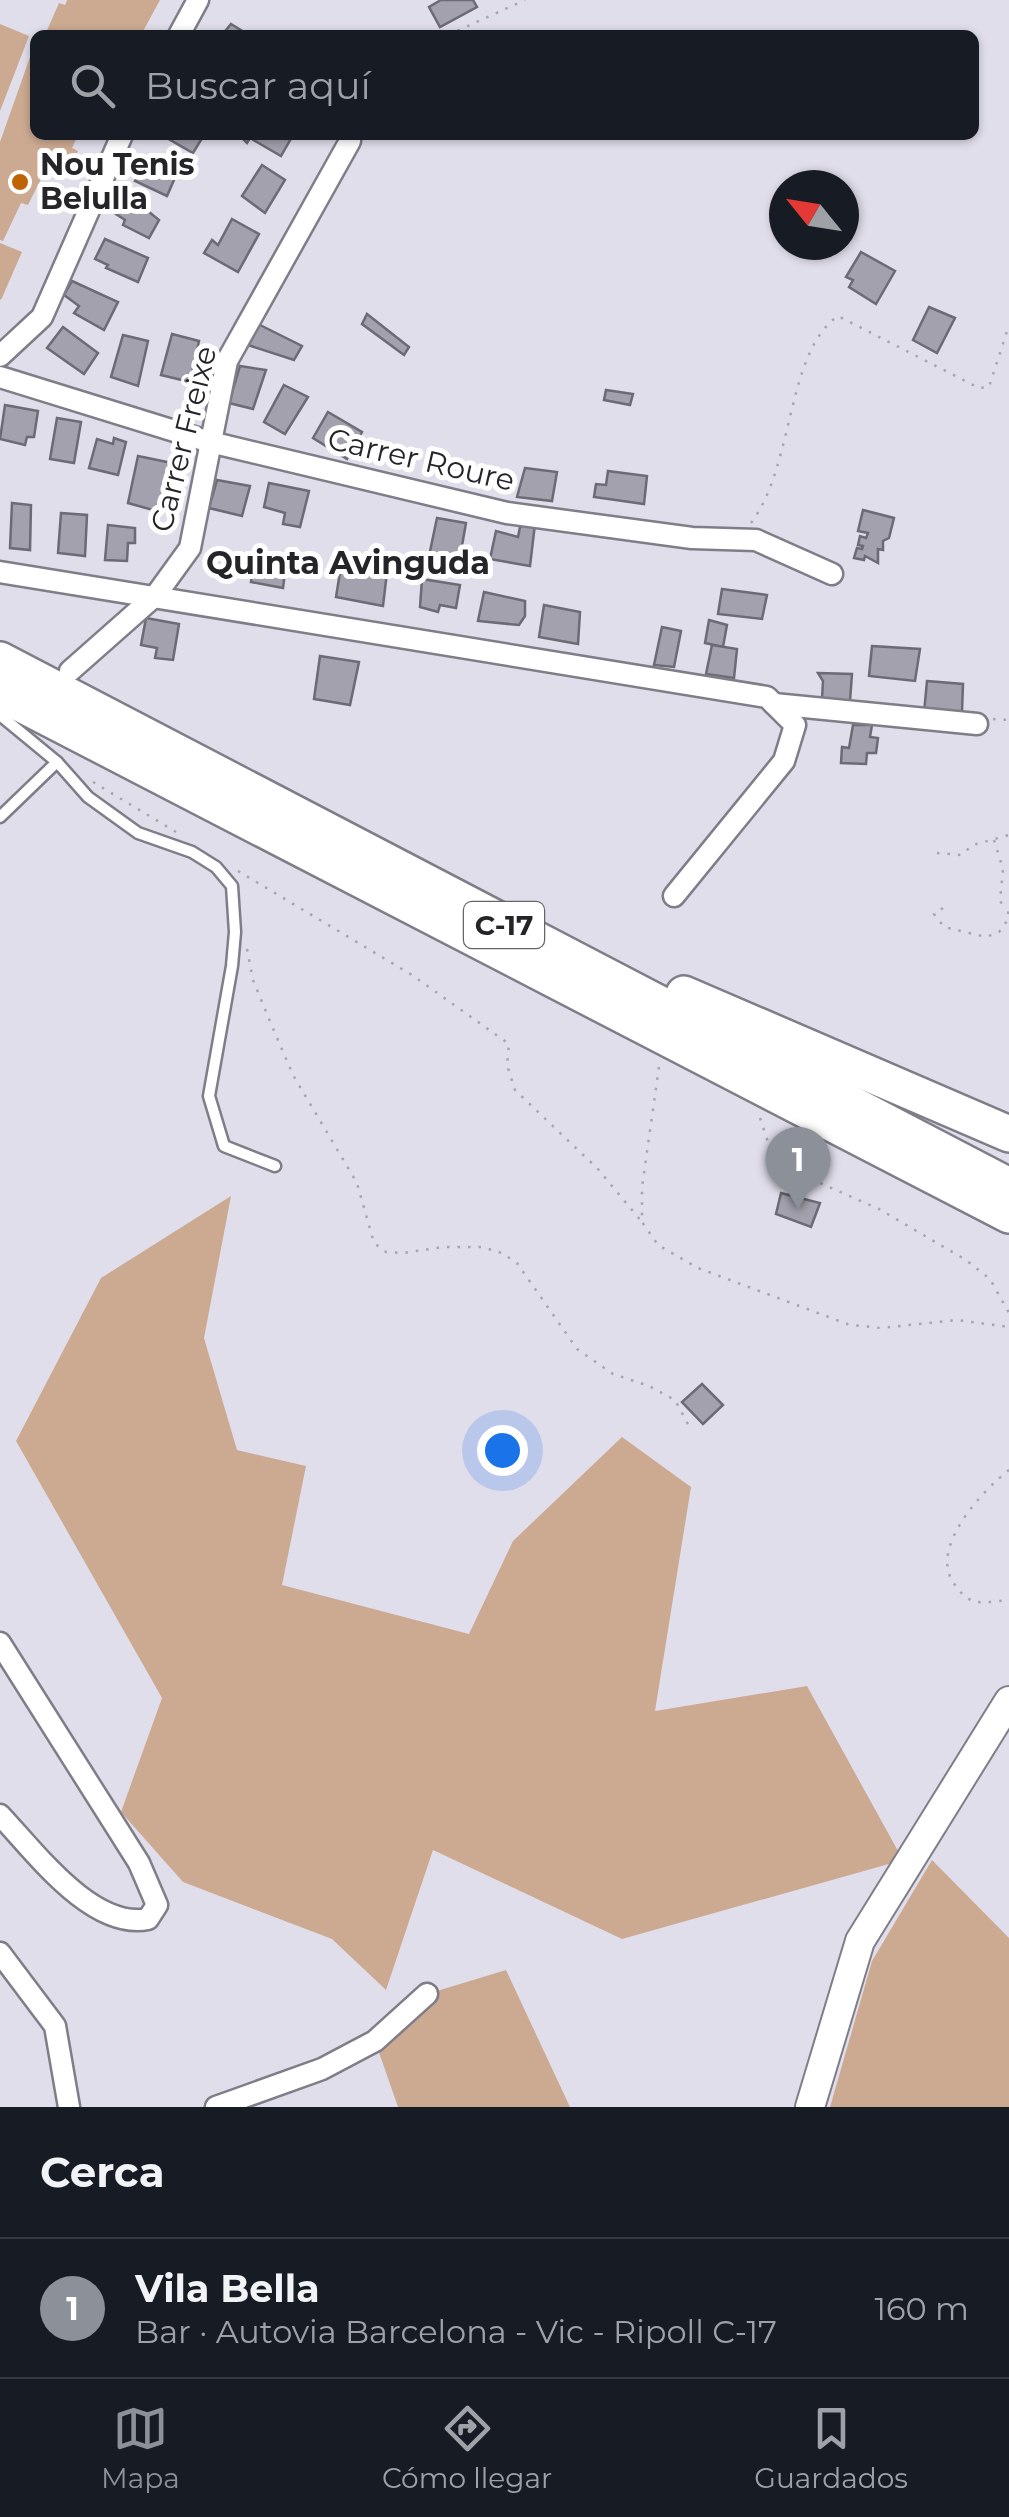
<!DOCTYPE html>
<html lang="es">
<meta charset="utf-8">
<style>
:root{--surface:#171b24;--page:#20242c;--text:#f1f3f6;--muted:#9ea1a6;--line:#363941;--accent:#8c9099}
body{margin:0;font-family:Montserrat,sans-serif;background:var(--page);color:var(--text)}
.compass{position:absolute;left:769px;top:170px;width:90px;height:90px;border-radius:50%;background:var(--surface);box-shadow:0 2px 8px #0004;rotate:300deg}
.you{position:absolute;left:502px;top:1450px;width:35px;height:35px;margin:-25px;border:8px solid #fff;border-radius:50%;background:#1a73e8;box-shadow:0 0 0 15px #1a73e833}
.badge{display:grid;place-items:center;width:65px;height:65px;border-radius:50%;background:var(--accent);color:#fff;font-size:32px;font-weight:700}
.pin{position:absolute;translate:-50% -82px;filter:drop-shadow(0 2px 5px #0008)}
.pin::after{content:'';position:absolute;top:52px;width:35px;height:30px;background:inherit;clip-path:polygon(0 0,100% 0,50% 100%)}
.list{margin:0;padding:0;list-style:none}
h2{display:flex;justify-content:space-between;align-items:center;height:130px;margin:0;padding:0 40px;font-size:42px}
h2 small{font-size:32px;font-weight:400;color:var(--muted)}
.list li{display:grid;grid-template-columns:65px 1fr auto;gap:30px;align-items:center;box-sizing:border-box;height:140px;padding:0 40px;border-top:2px solid var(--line)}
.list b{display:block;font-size:38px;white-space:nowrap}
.list p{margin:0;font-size:32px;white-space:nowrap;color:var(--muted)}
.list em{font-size:32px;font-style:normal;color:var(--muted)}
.icon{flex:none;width:55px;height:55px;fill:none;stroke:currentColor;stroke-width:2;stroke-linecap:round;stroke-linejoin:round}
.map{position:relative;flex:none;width:1009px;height:2107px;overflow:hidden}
.search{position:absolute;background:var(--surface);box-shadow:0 2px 8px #0004;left:30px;right:30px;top:30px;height:110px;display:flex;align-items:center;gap:25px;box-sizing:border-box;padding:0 35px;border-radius:15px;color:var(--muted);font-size:38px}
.sheet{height:270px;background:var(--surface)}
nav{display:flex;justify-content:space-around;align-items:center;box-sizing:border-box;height:140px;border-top:2px solid var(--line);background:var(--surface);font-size:28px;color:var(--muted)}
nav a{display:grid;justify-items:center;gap:5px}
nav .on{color:var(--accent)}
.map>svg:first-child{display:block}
</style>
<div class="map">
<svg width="1009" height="2107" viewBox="0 0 1009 2107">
<rect width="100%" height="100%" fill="#e1deeb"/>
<g fill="#ccaa92">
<polygon points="67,0 160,0 141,35 45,35 59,3 65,5"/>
<polygon points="0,24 29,36 0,111"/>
<polygon points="35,43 35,135 78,135 72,148 78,151 65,179 45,171 28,205 21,203 3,241 0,240 0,142"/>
<polygon points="0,243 22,252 1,300 0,299"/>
<polygon points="231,1196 204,1338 237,1450 306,1466 282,1585 469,1634 513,1541 622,1437 691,1487 655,1711 807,1686 903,1860 622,1939 433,1850 386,1990 332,1939 183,1882 121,1812 162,1698 16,1441 101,1278"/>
<polygon points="932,1860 1009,1938 1009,2107 830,2107 872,1961"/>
<polygon points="506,1970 570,2107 398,2107 375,2041 427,1994"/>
</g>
<g fill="#a3a1ad" stroke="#6c6a75" stroke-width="2.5">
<polygon points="441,0 473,0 477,7 440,27 429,7"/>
<polygon points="231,24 249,35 222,35"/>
<polygon points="169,135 204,135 193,153 167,138"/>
<polygon points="239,135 293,135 281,156 250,138 247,143"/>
<polygon points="149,160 177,173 167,196 135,181"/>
<polygon points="262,165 285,180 265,213 242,196"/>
<polygon points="127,194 159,220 149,238 123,225 125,220 116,214"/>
<polygon points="232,219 259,234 238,272 204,253 212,240 218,245"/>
<polygon points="105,239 148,258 138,282 106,268 108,265 95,259"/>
<polygon points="861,252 895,271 876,304 849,287 853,280 846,277"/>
<polygon points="72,281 118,302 104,330 74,313 79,306 64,295"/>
<polygon points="929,307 955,318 937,353 913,340"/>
<polygon points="367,314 409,347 404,355 362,324"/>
<polygon points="258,324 302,346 294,360 248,345"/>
<polygon points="63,327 98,353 84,374 47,348"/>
<polygon points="172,334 199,341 190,382 161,375"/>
<polygon points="123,335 148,341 138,386 111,377"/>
<polygon points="240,366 266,370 253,409 229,403"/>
<polygon points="284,385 308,397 285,434 264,422"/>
<polygon points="606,390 633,394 630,405 604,400"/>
<polygon points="5,405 38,411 34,437 27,437 25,445 0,439"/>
<polygon points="328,412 362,432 347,459 313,438"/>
<polygon points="57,418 81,422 74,463 50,459"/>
<polygon points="114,438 126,442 118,475 89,468 97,439 113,444"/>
<polygon points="138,456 172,463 160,512 128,503"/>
<polygon points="525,468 557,472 552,501 517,497"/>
<polygon points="608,471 647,476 644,504 594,497 596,484 606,485"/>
<polygon points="217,480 250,486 242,516 209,508"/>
<polygon points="269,483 309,491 300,527 283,524 285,513 264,507"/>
<polygon points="12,503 31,505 30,550 10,548"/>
<polygon points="863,510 894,518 889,538 883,541 883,550 878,549 878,563 865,556 864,560 854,558 857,548 862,549 863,546 858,545 860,536 866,538 868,533 858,531"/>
<polygon points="61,513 87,515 85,556 58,553"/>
<polygon points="437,518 466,523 459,563 429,556"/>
<polygon points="521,522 535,524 530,566 490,559 496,531 518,537"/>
<polygon points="108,525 135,528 135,543 128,543 127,561 105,560"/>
<polygon points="255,553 287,558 283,588 251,582"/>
<polygon points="341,566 387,572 383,606 336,597"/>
<polygon points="422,579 460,585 456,608 440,605 438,612 420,607"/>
<polygon points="722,589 767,595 762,619 718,614"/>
<polygon points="484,592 525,601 525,616 519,625 478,621"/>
<polygon points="544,605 580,612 578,644 539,637"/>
<polygon points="146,618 179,624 173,660 155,658 157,648 141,645"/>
<polygon points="709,620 727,625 723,647 705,643"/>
<polygon points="662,627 681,631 674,667 654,665"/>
<polygon points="712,645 737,649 734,678 706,674"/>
<polygon points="872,646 920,649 915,681 869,676"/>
<polygon points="320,656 359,662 350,705 314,699"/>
<polygon points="818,673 852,674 850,701 822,699 823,681"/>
<polygon points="927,681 963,684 962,712 949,711 948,716 924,713"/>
<polygon points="853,725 872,725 870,737 878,738 876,753 867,753 866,764 841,763 842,747 849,748"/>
<polygon points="781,1193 820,1203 811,1227 776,1214"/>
<polygon points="702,1384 723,1405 703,1424 682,1402"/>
</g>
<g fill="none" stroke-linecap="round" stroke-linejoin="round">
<defs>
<g id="lane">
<polyline points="0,715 57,762 0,817"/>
<polyline points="57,762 88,797 138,833 192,852 216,867 232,886 235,932 232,966 209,1096 224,1146 275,1166"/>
</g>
<g id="street">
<polyline points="179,35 198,0"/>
<polyline points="0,356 42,317 122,135"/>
<polyline points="0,377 210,442 507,513 692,538 756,540 832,574"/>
<polyline points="0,572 767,697 795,725 784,761 674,896"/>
<polyline points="70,671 156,595 190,548 227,361 350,141"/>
<polyline points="774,704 977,724"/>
<path d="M0,1643L139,1863L157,1905L148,1919C92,1930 35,1852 0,1815"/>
<polyline points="0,1953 55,2026 69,2107"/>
<polyline points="216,2107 322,2069 375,2041 427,1994"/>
</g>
<polyline id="secondary" points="810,2107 860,1941 1009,1701"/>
<g id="highway">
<polyline points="0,660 1009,1186"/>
<polyline points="0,693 1009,1215"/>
<polyline points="684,994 1009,1134"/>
</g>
</defs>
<use href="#lane" stroke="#7f7d88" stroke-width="15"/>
<use href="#street" stroke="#7f7d88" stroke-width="25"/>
<use href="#secondary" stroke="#7f7d88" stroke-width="32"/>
<use href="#highway" stroke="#7f7d88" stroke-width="40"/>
<g stroke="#a6a4ae" stroke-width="2.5" stroke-dasharray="2.5 8" stroke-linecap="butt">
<polyline points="448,35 525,0"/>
<path d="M751,523C794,467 786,352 838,316L979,388L989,387L1009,325"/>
<polyline points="993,719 1009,720"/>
<polyline points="93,782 176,832"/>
<polyline points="994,840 1003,869 1000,901 1006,909"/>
<polyline points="937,853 961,855 973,845 1009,835"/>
<polyline points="238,871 412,975 509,1044 507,1065 515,1090 597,1168 642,1222"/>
<polyline points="943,908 934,914 944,927 986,937 999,932 1007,921 1009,907"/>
<polyline points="247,949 253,980 269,1019 293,1075 357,1183 374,1243 386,1252 403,1253 443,1247 482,1247 502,1253 517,1263 577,1349 613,1374 649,1386 675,1400 691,1430"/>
<polyline points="659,1067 642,1187 642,1222 658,1245 698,1268 850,1325 881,1328 957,1320 1009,1327"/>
<polyline points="760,1118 772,1154 813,1180 879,1209 966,1260 990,1279 1009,1313"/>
<path d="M1009,1470C982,1491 930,1547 953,1582C959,1591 966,1600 977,1602C987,1603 999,1601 1009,1600"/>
</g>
<use href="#lane" stroke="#fff" stroke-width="10"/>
<use href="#street" stroke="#fff" stroke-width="20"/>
<use href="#secondary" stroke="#fff" stroke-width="28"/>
<use href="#highway" stroke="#fff" stroke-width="35"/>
</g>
<circle fill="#be6405" stroke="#fff" stroke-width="4" cx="20" cy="182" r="10"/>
<g text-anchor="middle" stroke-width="10" stroke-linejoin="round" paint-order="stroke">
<rect fill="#fff" stroke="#666668" stroke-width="2.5" x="464" y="902" width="80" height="46" rx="8"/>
<g font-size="28" font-weight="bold" fill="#252428">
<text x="504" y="935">C-17</text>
</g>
<g font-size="30" font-weight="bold" fill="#252428" stroke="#fff" text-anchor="start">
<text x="40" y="175">Nou Tenis<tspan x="40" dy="34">Belulla</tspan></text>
</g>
<g font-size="30" fill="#252428" stroke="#fff">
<text transform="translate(184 439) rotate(-76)" y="10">Carrer Freixe</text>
<text transform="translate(421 460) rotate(13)" y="10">Carrer Roure</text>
</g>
<g font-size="32" font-weight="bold" fill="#252428" stroke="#fff">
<text x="348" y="574">Quinta Avinguda</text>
</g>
</g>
</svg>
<svg class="compass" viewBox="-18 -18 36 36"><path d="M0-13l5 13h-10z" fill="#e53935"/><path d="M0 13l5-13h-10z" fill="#9ea1a6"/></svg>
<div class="you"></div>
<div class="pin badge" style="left:798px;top:1209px">1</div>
<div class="search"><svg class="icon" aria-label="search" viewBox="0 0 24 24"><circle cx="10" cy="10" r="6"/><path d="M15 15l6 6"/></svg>Buscar aquí</div>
</div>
<section class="sheet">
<h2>Cerca<small></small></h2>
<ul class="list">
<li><span class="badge">1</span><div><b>Vila Bella</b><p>Bar · Autovia Barcelona - Vic - Ripoll C-17</p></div><em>160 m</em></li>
</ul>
</section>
<nav>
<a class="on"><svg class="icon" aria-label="map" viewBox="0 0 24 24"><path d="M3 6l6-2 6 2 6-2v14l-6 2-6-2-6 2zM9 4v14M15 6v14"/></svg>Mapa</a>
<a><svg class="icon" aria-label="directions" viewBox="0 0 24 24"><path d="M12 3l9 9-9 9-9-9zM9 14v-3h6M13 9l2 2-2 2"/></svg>Cómo llegar</a>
<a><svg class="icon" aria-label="saved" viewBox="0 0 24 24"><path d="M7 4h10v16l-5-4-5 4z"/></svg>Guardados</a>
</nav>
